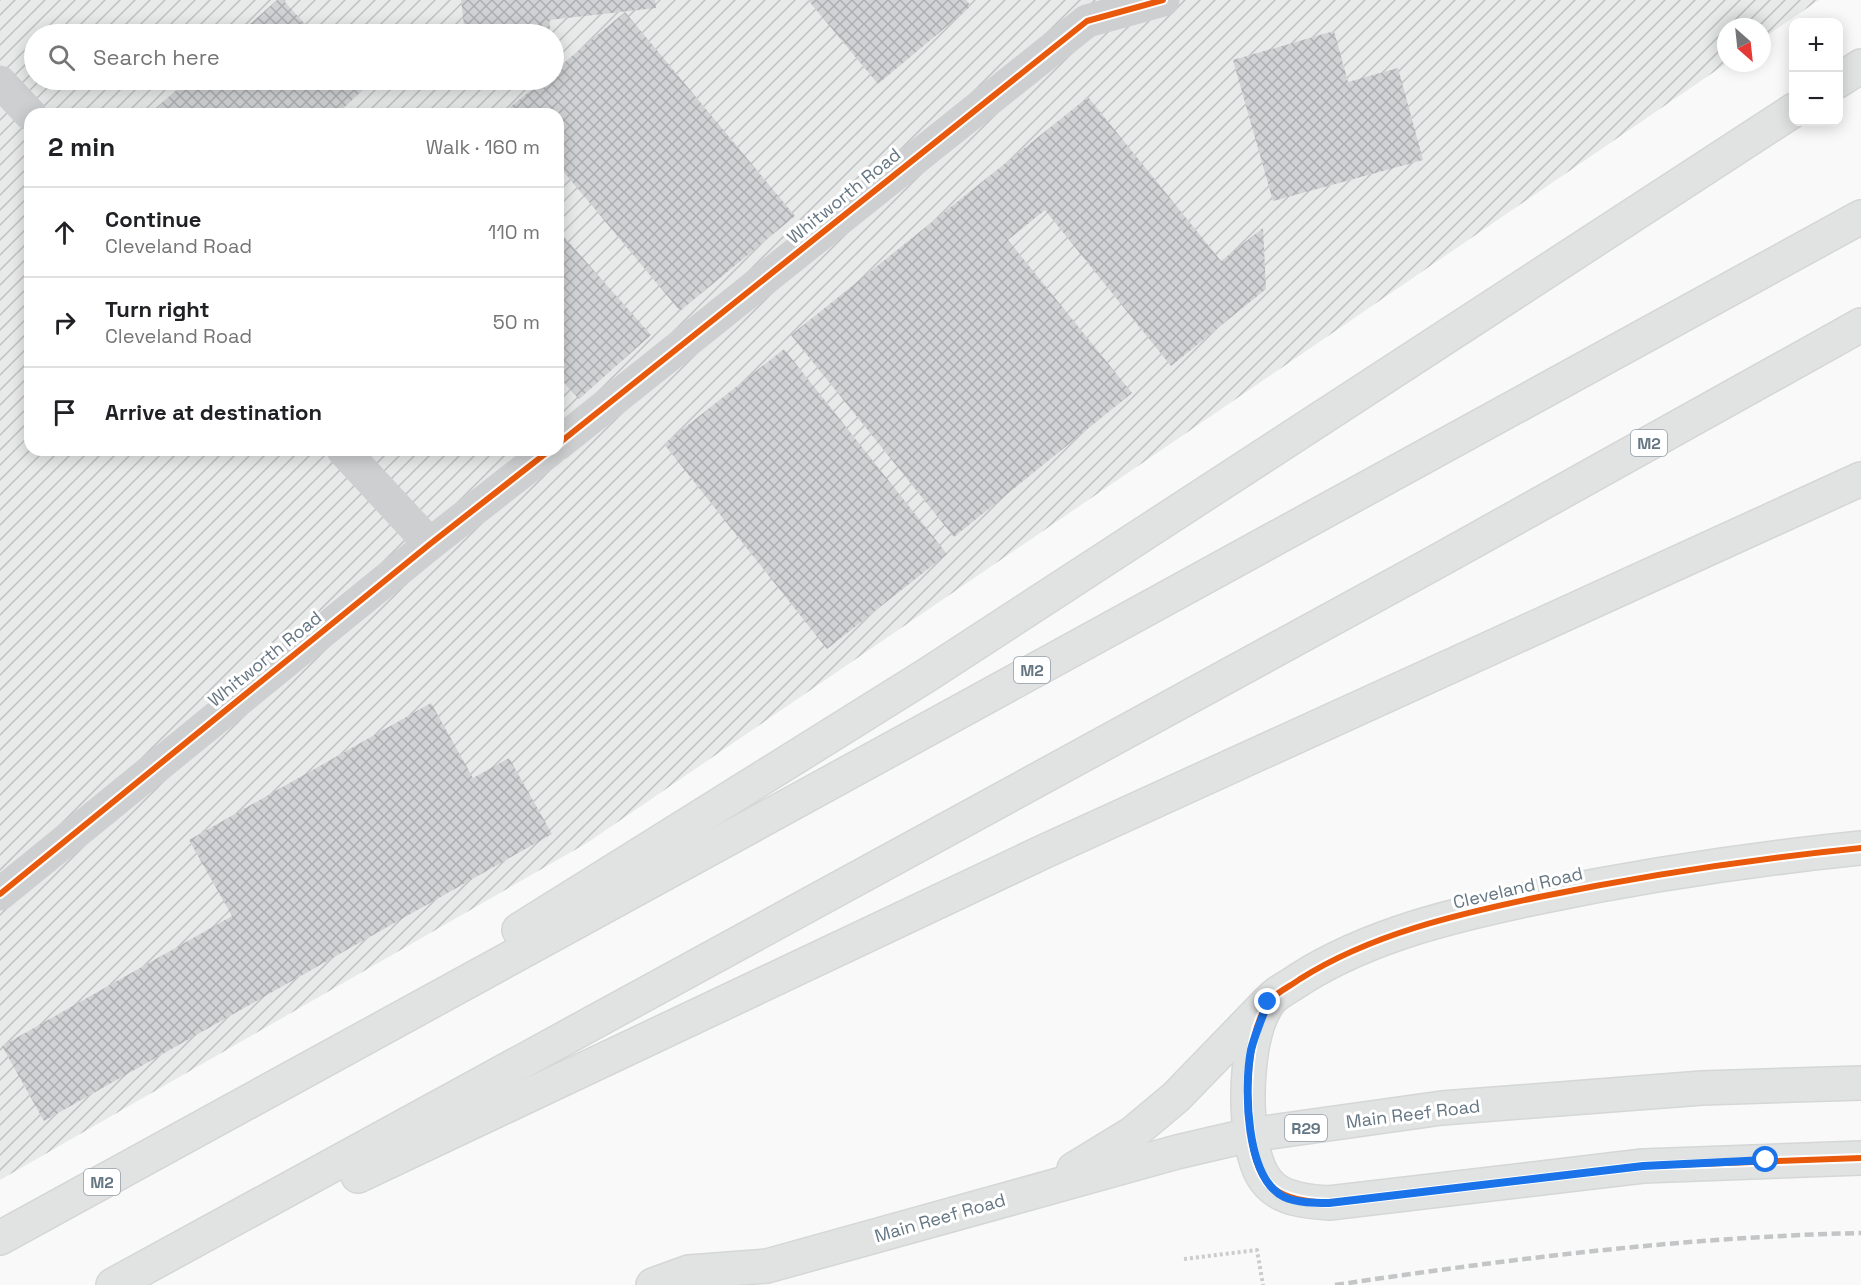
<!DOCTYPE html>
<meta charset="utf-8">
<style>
:root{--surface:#fff;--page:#f6f6f6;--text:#202124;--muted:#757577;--line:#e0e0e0}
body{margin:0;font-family:"Space Grotesk",sans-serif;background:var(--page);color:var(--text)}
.controls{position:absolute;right:18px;top:18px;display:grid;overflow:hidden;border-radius:12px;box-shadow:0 3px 15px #0003}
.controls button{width:54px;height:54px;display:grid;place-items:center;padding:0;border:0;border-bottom:2px solid var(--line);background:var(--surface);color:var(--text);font:30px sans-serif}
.compass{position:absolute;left:1717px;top:18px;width:54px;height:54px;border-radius:50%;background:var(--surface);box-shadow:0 3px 15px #0003;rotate:153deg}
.stop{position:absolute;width:18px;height:18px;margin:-14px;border:4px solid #1a73e8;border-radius:50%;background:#fff}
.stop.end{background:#1a73e8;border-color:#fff;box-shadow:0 2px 6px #0008}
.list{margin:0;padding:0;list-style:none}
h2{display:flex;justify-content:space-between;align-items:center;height:78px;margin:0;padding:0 24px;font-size:26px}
h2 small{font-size:20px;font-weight:400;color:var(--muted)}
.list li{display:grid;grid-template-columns:39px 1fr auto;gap:18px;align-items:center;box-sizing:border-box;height:90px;padding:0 24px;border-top:2px solid var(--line)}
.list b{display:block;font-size:22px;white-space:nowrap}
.list p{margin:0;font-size:20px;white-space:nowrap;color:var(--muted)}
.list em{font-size:20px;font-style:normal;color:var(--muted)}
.icon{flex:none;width:33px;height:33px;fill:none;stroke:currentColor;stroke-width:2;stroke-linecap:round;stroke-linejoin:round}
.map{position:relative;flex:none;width:1861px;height:1285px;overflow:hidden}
.search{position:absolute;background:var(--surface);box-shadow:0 3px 15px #0003;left:24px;top:24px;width:540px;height:66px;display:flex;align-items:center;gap:15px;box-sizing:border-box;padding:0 21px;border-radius:33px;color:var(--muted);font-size:22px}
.panel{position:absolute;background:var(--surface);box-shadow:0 3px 15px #0003;left:24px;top:108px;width:540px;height:348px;border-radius:18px}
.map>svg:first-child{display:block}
</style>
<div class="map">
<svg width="1861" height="1285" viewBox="0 0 1861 1285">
<defs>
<pattern id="industrial-furrows" width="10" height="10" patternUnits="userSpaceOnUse" patternTransform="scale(1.5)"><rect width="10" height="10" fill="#e8e9e9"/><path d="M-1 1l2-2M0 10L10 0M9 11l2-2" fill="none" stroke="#c0c1c2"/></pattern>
<pattern id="building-cross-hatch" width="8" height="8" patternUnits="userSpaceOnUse" patternTransform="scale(1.5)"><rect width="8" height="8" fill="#d0d2d3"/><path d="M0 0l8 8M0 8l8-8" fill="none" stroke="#acafb1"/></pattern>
</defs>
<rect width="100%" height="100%" fill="#f9f9f9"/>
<path fill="url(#industrial-furrows)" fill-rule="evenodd" d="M0,0H1819L1762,39V27H1726L1727,63L587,843L0,1180ZM34,34H554V80H34ZM30,114H558V450H30Z"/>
<g fill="url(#building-cross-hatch)">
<polygon points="277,0 283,0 314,34 239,34"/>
<polygon points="461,0 655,0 656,8 549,20 551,34 465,34"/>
<polygon points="808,0 966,0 971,6 878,84"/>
<polygon points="625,12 795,216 680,311 558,165 558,114 516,114 510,107 544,80 554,80 554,71"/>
<polygon points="1334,31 1348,82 1398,68 1423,160 1273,201 1233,60"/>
<polygon points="188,80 355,80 364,89 337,114 149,114"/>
<polygon points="1088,97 1221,261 1263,228 1266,289 1171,366 1045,210 1008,240 1132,393 954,537 791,335"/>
<polygon points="558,230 651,335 579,399 558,376"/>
<polygon points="784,349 947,554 827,649 664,444"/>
<polygon points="431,703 473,778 509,758 552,834 44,1121 2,1046 232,916 189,840"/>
</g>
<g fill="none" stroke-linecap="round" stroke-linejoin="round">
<defs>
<path id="secondary" d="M1861,848C1753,859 1646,875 1539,897C1458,914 1371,934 1300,979C1291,986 1274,993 1268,1003C1247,1034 1245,1100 1251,1136C1258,1190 1279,1200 1329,1203L1643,1166L1861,1158"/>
<g id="primary">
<polyline points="1074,1169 1133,1133 1176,1097 1268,1002"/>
<polyline points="653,1285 689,1272 767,1266 1177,1152 1250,1135 1442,1108 1702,1088 1861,1083"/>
</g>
<g id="highway">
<polyline points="1838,81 1861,66"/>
<polyline points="519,930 927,675 1794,110"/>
<polyline points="358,1176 1043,852 1861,479"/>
<polyline points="0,1238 1861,217"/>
<polyline points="113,1285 1436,562 1861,325"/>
</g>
</defs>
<use href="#secondary" stroke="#d5d6d7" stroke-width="36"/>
<use href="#primary" stroke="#d5d6d7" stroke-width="36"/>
<use href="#highway" stroke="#d5d6d6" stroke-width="36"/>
<polyline stroke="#cbcccd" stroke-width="4" stroke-dasharray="3 3" stroke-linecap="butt" points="1184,1259 1257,1250 1263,1285"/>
<g stroke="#cecfd0" stroke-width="33">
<polyline points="0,82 30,114"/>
<polyline points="558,444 1087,21 1163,0"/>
<polyline points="343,450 430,544"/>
<polyline points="0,894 430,544 550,450"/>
</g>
<use href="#secondary" stroke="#e1e2e2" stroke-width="33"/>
<use href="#primary" stroke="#e1e2e2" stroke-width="33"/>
<use href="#highway" stroke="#e1e2e2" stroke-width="33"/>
<path stroke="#c3c5c6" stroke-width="4.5" stroke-dasharray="9 4.5" stroke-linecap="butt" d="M1335,1285C1509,1259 1684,1237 1861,1233"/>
<defs>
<g id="cycleway">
<polyline points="558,444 1087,21 1163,0"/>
<path d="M1861,848C1753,859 1646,875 1539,897C1458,914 1371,934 1300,979C1291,986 1274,993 1268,1003C1247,1034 1245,1100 1251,1136C1258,1190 1279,1200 1329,1203L1643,1166L1861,1158"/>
<polyline points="0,894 430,544 550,450"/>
</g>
</defs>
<use href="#cycleway" stroke="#fff" stroke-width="10"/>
<use href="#cycleway" stroke="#e8590c" stroke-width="6"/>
</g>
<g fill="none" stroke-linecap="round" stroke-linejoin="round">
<path stroke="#1a73e8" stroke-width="8" d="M1268,1002C1262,1018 1255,1034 1251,1050C1244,1086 1245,1178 1284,1197C1297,1203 1315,1203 1329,1203L1643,1166L1766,1160"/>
</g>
<g text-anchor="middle" stroke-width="6" stroke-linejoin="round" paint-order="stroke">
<g fill="#fff" stroke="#939fa8" stroke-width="1.5">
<rect x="1631" y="430" width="36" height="26" rx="4.5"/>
<rect x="1014" y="657" width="36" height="26" rx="4.5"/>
<rect x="1285" y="1115" width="42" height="26" rx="4.5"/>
<rect x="84" y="1169" width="36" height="26" rx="4.5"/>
</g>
<g font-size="16" font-weight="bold" fill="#657683">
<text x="1649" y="449">M2</text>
<text x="1032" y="676">M2</text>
<text x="1306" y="1134">R29</text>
<text x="102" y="1188">M2</text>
</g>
<g font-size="18" fill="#657683" stroke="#fff">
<text transform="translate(844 196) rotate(-39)" y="6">Whitworth Road</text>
<text transform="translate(265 659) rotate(-39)" y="6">Whitworth Road</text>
<text transform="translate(1518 888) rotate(-13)" y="6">Cleveland Road</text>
<text transform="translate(1413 1114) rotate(-7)" y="6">Main Reef Road</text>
<text transform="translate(940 1218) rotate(-16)" y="6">Main Reef Road</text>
</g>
</g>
</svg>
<div class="controls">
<button>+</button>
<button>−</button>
</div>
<svg class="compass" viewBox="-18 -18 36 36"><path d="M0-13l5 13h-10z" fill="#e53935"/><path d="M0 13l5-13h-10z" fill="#757577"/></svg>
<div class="stop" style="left:1766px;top:1160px"></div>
<div class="stop end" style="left:1268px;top:1002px"></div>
<div class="search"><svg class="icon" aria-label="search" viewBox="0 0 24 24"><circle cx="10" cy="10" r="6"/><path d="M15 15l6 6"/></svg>Search here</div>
<section class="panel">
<h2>2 min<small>Walk · 160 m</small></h2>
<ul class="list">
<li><svg class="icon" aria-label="ahead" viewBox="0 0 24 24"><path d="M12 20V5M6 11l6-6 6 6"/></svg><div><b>Continue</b><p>Cleveland Road</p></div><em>110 m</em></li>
<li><svg class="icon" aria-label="right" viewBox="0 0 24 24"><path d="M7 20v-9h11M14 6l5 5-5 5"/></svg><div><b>Turn right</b><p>Cleveland Road</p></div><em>50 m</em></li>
<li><svg class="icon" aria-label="arrive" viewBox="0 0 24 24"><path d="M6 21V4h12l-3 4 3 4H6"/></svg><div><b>Arrive at destination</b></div></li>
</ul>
</section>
</div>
